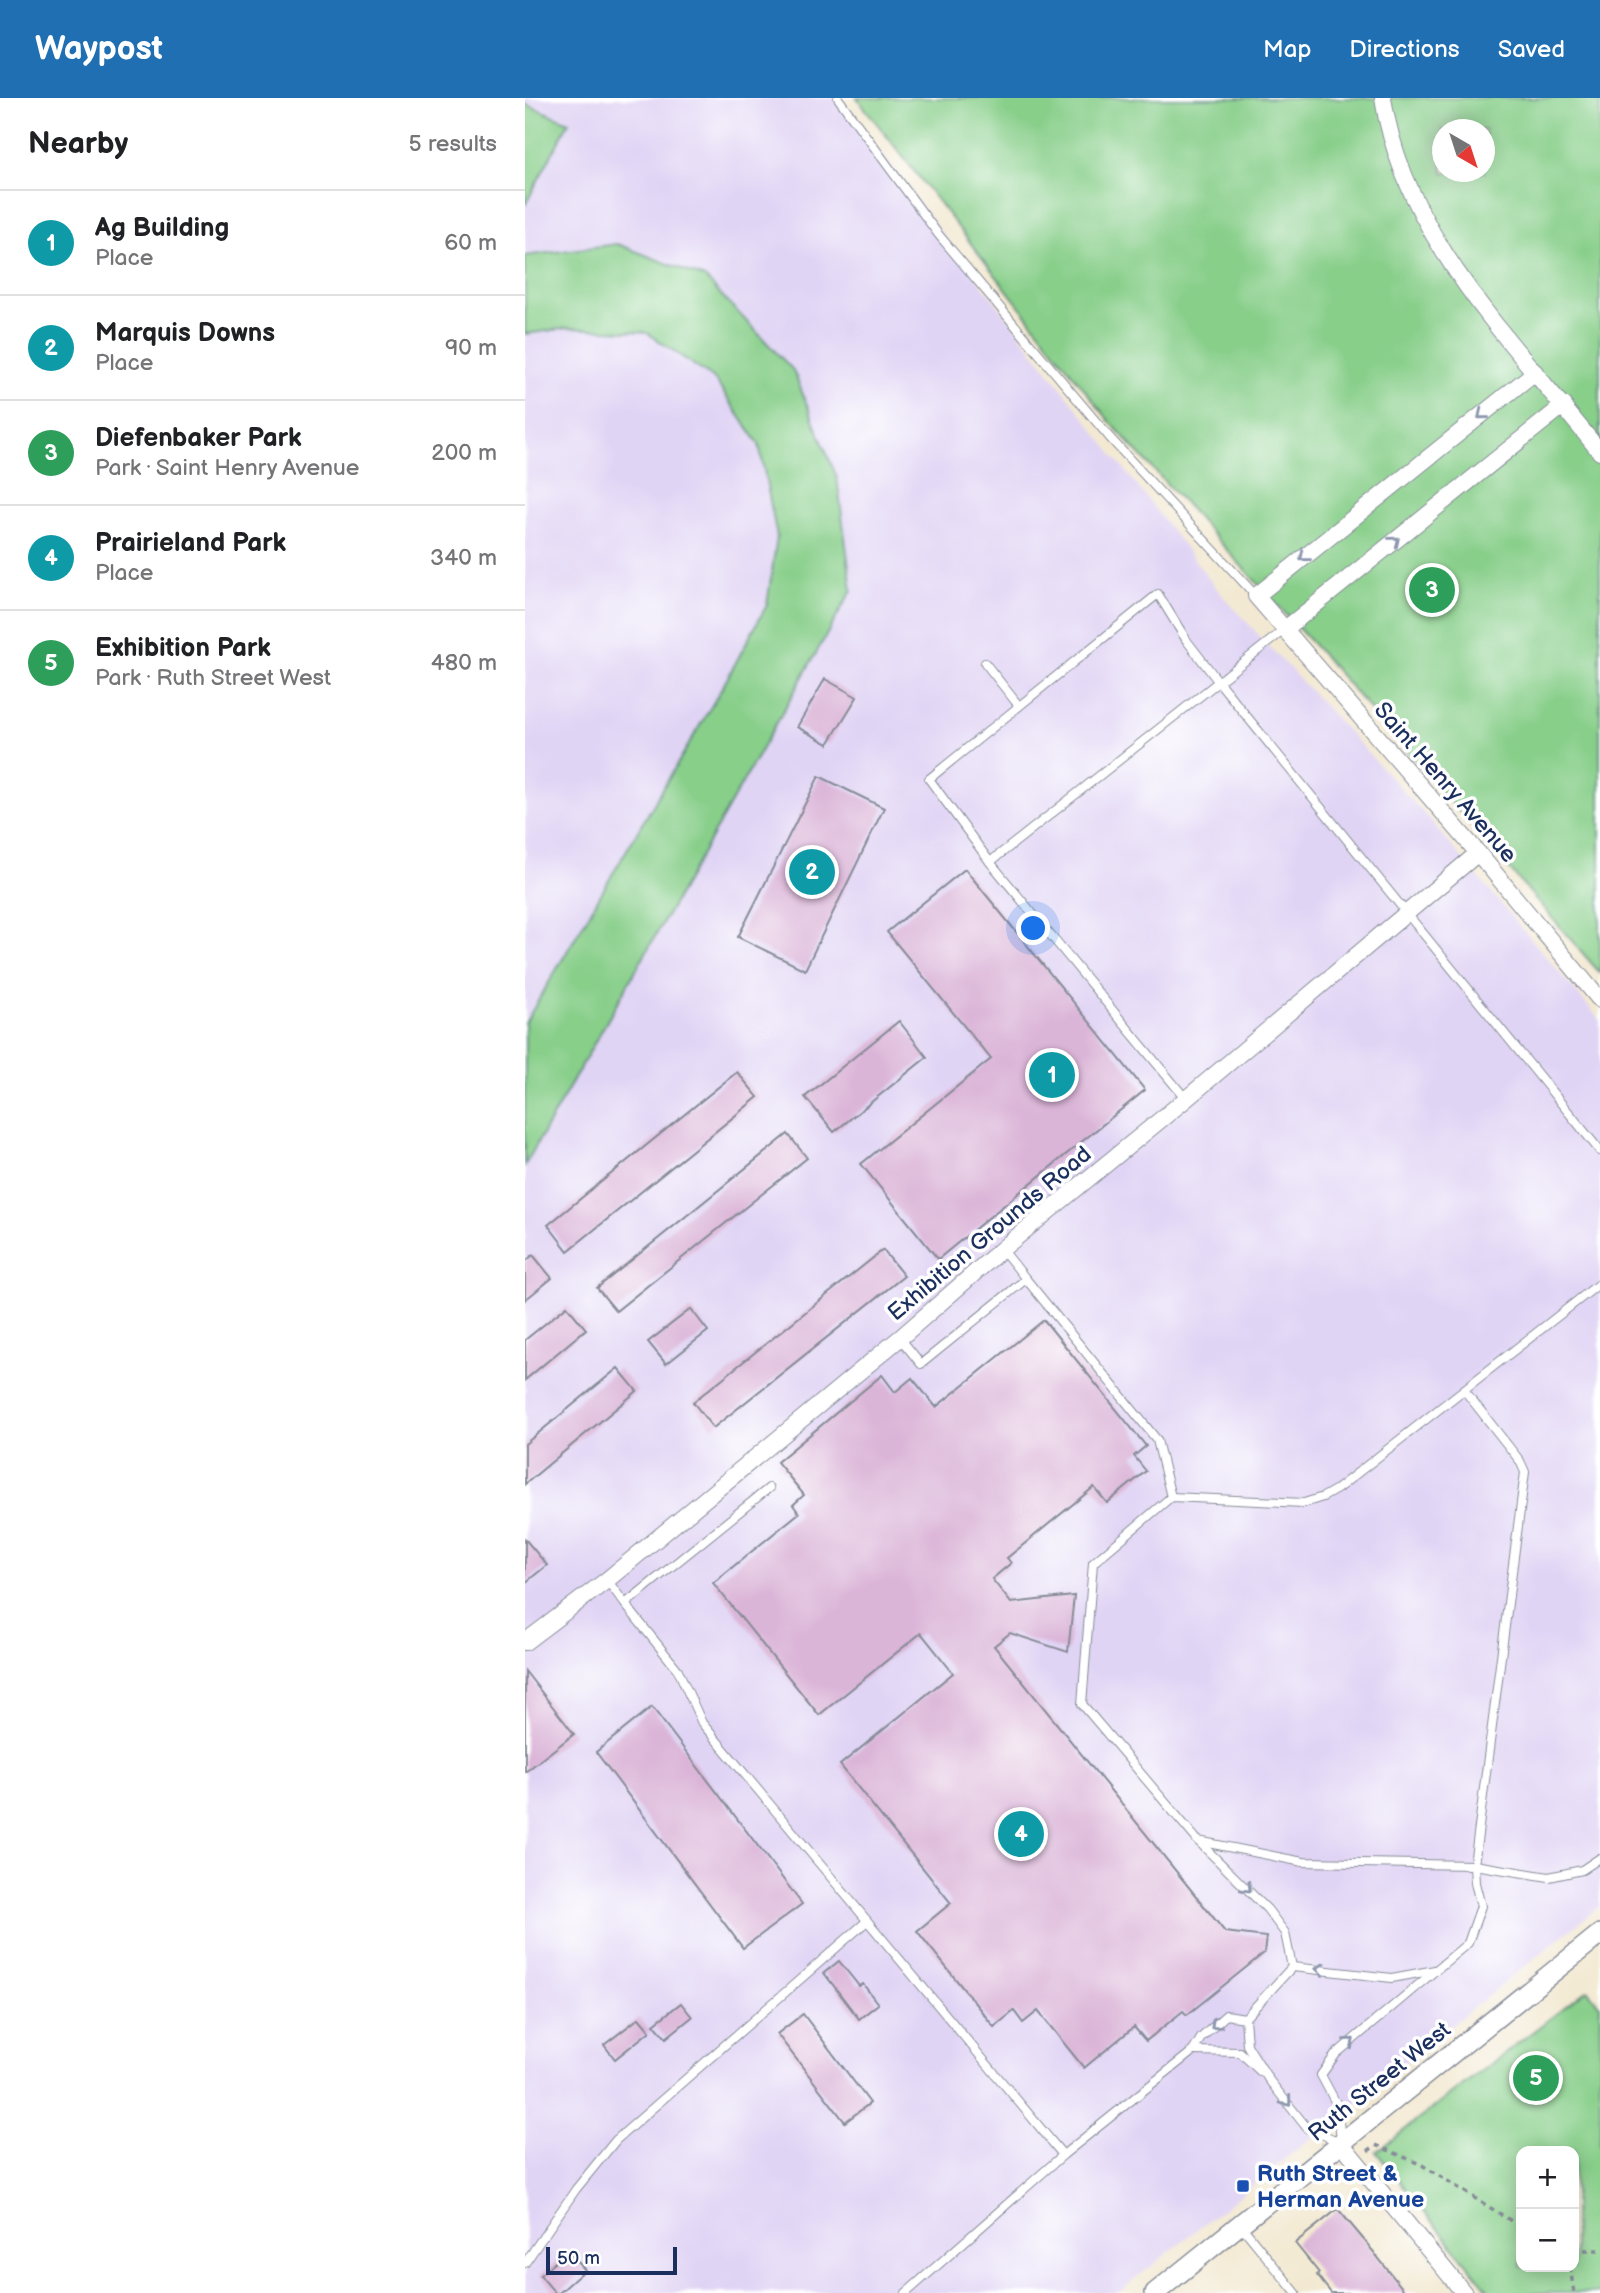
<!DOCTYPE html>
<meta charset="utf-8">
<style>
:root{--surface:#fff;--page:#f2f2f2;--text:#202124;--muted:#757577;--line:#e0e0e0;--accent:#1f6fb2}
body{margin:0;font-family:"Balsamiq Sans",sans-serif;background:var(--page);color:var(--text)}
.controls{position:absolute;right:21px;bottom:21px;display:grid;overflow:hidden;border-radius:14px;box-shadow:0 4px 18px #0003}
.controls button{width:63px;height:63px;display:grid;place-items:center;padding:0;border:0;border-bottom:2px solid var(--line);background:var(--surface);color:var(--text);font:35px sans-serif}
.compass{position:absolute;left:907px;top:21px;width:63px;height:63px;border-radius:50%;background:var(--surface);box-shadow:0 4px 18px #0003;rotate:141deg}
.scale{position:absolute;left:21px;bottom:18px;width:131px;box-sizing:border-box;padding-left:7px;border:4px solid #1b2f5e;border-top:0;font-size:19px;line-height:24px;white-space:nowrap;color:#1b2f5e;-webkit-text-stroke:5px #fff;paint-order:stroke}
.you{position:absolute;left:509px;top:831px;width:24px;height:24px;margin:-18px;border:5px solid #fff;border-radius:50%;background:#1a73e8;box-shadow:0 0 0 10px #1a73e833}
.badge{display:grid;place-items:center;width:46px;height:46px;border-radius:50%;background:var(--accent);color:#fff;font-size:23px;font-weight:700}
.pin{position:absolute;translate:-50% -50%;border:4px solid #fff;box-shadow:0 2px 7px #0006}
.list{margin:0;padding:0;list-style:none}
h2{display:flex;justify-content:space-between;align-items:center;height:91px;margin:0;padding:0 28px;font-size:30px}
h2 small{font-size:23px;font-weight:400;color:var(--muted)}
.list li{display:grid;grid-template-columns:46px 1fr auto;gap:21px;align-items:center;box-sizing:border-box;height:105px;padding:0 28px;border-top:2px solid var(--line)}
.list b{display:block;font-size:26px;white-space:nowrap}
.list p{margin:0;font-size:23px;white-space:nowrap;color:var(--muted)}
.list em{font-size:23px;font-style:normal;color:var(--muted)}
.map{position:relative;flex:none;width:1075px;height:2195px;overflow:hidden}
header{display:flex;align-items:center;gap:42px;box-sizing:border-box;height:98px;padding:0 35px;background:var(--accent);color:#fff}
header strong{font-size:33px}
nav{display:flex;gap:38px;margin-inline-start:auto;font-size:24px}
main{display:flex}
aside{flex:1;background:var(--surface)}
.map>svg:first-child{display:block}
</style>
<header>
<strong>Waypost</strong>
<nav><a>Map</a><a>Directions</a><a>Saved</a></nav>
</header>
<main>
<aside>
<h2>Nearby<small>5 results</small></h2>
<ul class="list">
<li><span class="badge" style="background:#0f9aa8">1</span><div><b>Ag Building</b><p>Place</p></div><em>60 m</em></li>
<li><span class="badge" style="background:#0f9aa8">2</span><div><b>Marquis Downs</b><p>Place</p></div><em>90 m</em></li>
<li><span class="badge" style="background:#2e9e5b">3</span><div><b>Diefenbaker Park</b><p>Park · Saint Henry Avenue</p></div><em>200 m</em></li>
<li><span class="badge" style="background:#0f9aa8">4</span><div><b>Prairieland Park</b><p>Place</p></div><em>340 m</em></li>
<li><span class="badge" style="background:#2e9e5b">5</span><div><b>Exhibition Park</b><p>Park · Ruth Street West</p></div><em>480 m</em></li>
</ul>
</aside>
<div class="map">
<svg width="1075" height="2195" viewBox="0 0 1075 2195">
<rect width="100%" height="100%" fill="#fff"/>
<filter id="ink" filterUnits="userSpaceOnUse"><feTurbulence type="fractalNoise" baseFrequency=".0143" numOctaves="2"/><feDisplacementMap in="SourceGraphic" scale="14" xChannelSelector="R" yChannelSelector="G"/><feConvolveMatrix kernelMatrix="1 2 1 2 8 2 1 2 1" color-interpolation-filters="sRGB"/></filter>
<filter id="wash" filterUnits="userSpaceOnUse"><feTurbulence type="fractalNoise" baseFrequency=".00686" numOctaves="4" result="noise"/><feDisplacementMap in="SourceGraphic" scale="28" xChannelSelector="R" yChannelSelector="G"/><feGaussianBlur stdDeviation="1.57" result="paint"/><feColorMatrix in="noise" values="0 0 0 0 0 0 0 0 0 0 0 0 0 0 0 0 0 1.4 0 .05"/><feComposite in="paint" operator="in"/></filter>
<g filter="url(#wash)">
<rect width="100%" height="100%" fill="#f3e9d2"/>
<polygon fill="#e0d4f4" points="0,0 313,0 695,495 903,720 1075,922 1075,1808 593,2195 0,2195"/>
<g fill="#88cf8a" stroke="#527f74" stroke-width="2" fill-rule="evenodd">
<path d="M332,0H1075V875L795,554L586,325ZM918,32H960V74H918Z"/>
<polygon points="0,6 44,24 0,107"/>
<polygon points="92,146 180,180 268,272 312,380 327,492 0,1067 0,925 197,590 242,507 252,439 234,346 189,281 121,234 43,230 0,236 0,158"/>
<path d="M1062,1892L1075,1907V2195H966L851,2054ZM996,2053H1049V2169H996Z"/>
</g>
<g id="blocks">
<g fill="#dbb5d8">
<polygon points="300,581 332,599 303,646 272,629"/>
<polygon points="294,678 359,710 280,872 213,839"/>
<polygon points="440,771 620,992 413,1161 336,1066 466,961 362,834"/>
<polygon points="374,923 402,959 309,1034 280,999"/>
<polygon points="212,974 233,999 43,1153 23,1127"/>
<polygon points="263,1036 282,1060 91,1213 72,1190"/>
<polygon points="358,1152 379,1178 188,1330 168,1304"/>
<polygon points="8,1157 27,1180 0,1202 0,1164"/>
<polygon points="42,1208 61,1231 0,1282 0,1242"/>
<polygon points="166,1211 183,1233 141,1266 123,1244"/>
<polygon points="519,1222 621,1348 609,1358 621,1373 582,1405 569,1389 482,1460 486,1465 467,1481 486,1505 549,1498 543,1554 485,1535 469,1548 700,1834 741,1839 739,1855 662,1917 658,1913 621,1943 609,1929 559,1970 513,1913 498,1925 489,1913 469,1929 392,1833 426,1805 315,1667 428,1575 396,1535 294,1617 188,1485 274,1415 268,1407 279,1397 252,1364 357,1277 370,1294 387,1280 411,1309"/>
<polygon points="93,1270 112,1293 0,1386 0,1346"/>
<polygon points="0,1441 22,1467 0,1485"/>
<polygon points="0,1573 49,1636 0,1674"/>
<polygon points="127,1609 277,1806 218,1850 71,1654"/>
<polygon points="314,1863 334,1888 338,1886 353,1906 334,1921 299,1875"/>
<polygon points="156,1905 167,1919 141,1940 129,1926"/>
<polygon points="278,1916 345,2005 320,2024 252,1936"/>
<polygon points="114,1920 125,1933 90,1961 79,1947"/>
<polygon points="813,2111 839,2142 881,2195 806,2195 792,2177 794,2175 770,2145"/>
<polygon points="43,2153 60,2172 34,2195 30,2195 15,2177"/>
</g>
</g>
</g>
<g filter="url(#ink)">
<use href="#blocks" fill-opacity="0" stroke="#878c98" stroke-width="2"/>
<g fill="none" stroke-linecap="round" stroke-linejoin="round">
<defs>
<g id="service">
<polyline points="313,0 413,136 585,340 731,498"/>
<polyline points="460,565 494,608"/>
<polyline points="465,764 759,532"/>
<polyline points="661,1001 465,764 404,681 633,496 662,543 693,583 1075,1053"/>
<polyline points="477,1151 501,1181"/>
<polyline points="375,1240 396,1266 501,1181 632,1342 646,1399"/>
<polyline points="244,1390 100,1506 153,1572 177,1625 538,2057"/>
<polyline points="82,1482 100,1506"/>
<polyline points="673,1743 778,1764 949,1767 1000,1374 995,1363 940,1293"/>
<polyline points="767,1869 760,1835 742,1811 673,1743 557,1606 568,1465 646,1399 779,1405 798,1399 812,1391 1075,1185"/>
<polyline points="767,1869 720,1920 722,1947 744,1982 782,2030 815,2044"/>
<polyline points="767,1869 867,1880 910,1872"/>
<polyline points="668,1953 715,1954 735,1973"/>
<polyline points="816,2041 812,2007 796,1977 811,1956 943,1845 956,1808 950,1785 949,1767 1024,1779 1057,1772 1075,1760"/>
<polyline points="715,2126 771,2195"/>
<polyline points="0,2165 51,2091 91,2042 342,1823"/>
<polyline points="381,2195 538,2057 668,1953 676,1940 701,1917 720,1920"/>
</g>
<g id="minor">
<path d="M858,0C879,141 991,247 1075,354"/>
<polyline points="1010,274 731,498 953,755 1075,902"/>
<polyline points="759,532 1039,307"/>
<polyline points="0,1544 82,1482 375,1240 477,1151 661,1001 953,755"/>
<polyline points="816,2045 939,2195"/>
</g>
<polyline id="tertiary" points="630,2195 1075,1836"/>
</defs>
<use href="#service" stroke="#878c98" stroke-width="10"/>
<use href="#minor" stroke="#878c98" stroke-width="18"/>
<use href="#tertiary" stroke="#878c98" stroke-width="22"/>
<g stroke="#878c98" stroke-width="3.5" stroke-dasharray="5 5" stroke-linecap="butt">
<polyline points="843,2053 851,2047 897,2067 996,2129"/>
<polyline points="1049,2152 1075,2152"/>
<polyline points="1045,2169 1049,2195"/>
</g>
<use href="#service" stroke="#fff" stroke-width="8"/>
<use href="#minor" stroke="#fff" stroke-width="16"/>
<use href="#tertiary" stroke="#fff" stroke-width="19"/>
</g>
<defs><path id="oneway-chevron" d="M-2-3.5L2.5 0L-2 3.5" fill="none" stroke-width="1.6" stroke-linecap="round" stroke-linejoin="round" transform="scale(1.75)"/></defs>
<g stroke="#8d97ae">
<use href="#oneway-chevron" transform="translate(957 317) rotate(141)"/>
<use href="#oneway-chevron" transform="translate(870 443) rotate(-39)"/>
<use href="#oneway-chevron" transform="translate(779 459) rotate(141)"/>
<use href="#oneway-chevron" transform="translate(722 1790) rotate(44)"/>
<use href="#oneway-chevron" transform="translate(795 1871) rotate(-173)"/>
<use href="#oneway-chevron" transform="translate(690 1927) rotate(138)"/>
<use href="#oneway-chevron" transform="translate(825 1944) rotate(-40)"/>
<use href="#oneway-chevron" transform="translate(762 2004) rotate(52)"/>
</g>
</g>
<rect fill="#1a4fb4" stroke="#fff" stroke-width="2.5" x="711" y="2081" width="14" height="14" rx="3.5"/>
<g text-anchor="middle" stroke-width="7" stroke-linejoin="round" paint-order="stroke">
<g font-size="23" fill="#1b2f5e" stroke="#fff">
<text transform="translate(921 684) rotate(49)" y="8">Saint Henry Avenue</text>
<text transform="translate(464 1135) rotate(-40)" y="8">Exhibition Grounds Road</text>
<text transform="translate(854 1983) rotate(-39)" y="8">Ruth Street West</text>
</g>
<g font-size="23" font-weight="bold" fill="#164399" stroke="#fff" text-anchor="start">
<text x="732" y="2083">Ruth Street &amp;<tspan x="732" dy="26">Herman Avenue</tspan></text>
</g>
</g>
</svg>
<div class="controls">
<button>+</button>
<button>−</button>
</div>
<svg class="compass" viewBox="-18 -18 36 36"><path d="M0-13l5 13h-10z" fill="#e53935"/><path d="M0 13l5-13h-10z" fill="#757577"/></svg>
<div class="scale">50 m</div>
<div class="you"></div>
<div class="pin badge" style="left:527px;top:977px;background:#0f9aa8">1</div>
<div class="pin badge" style="left:287px;top:774px;background:#0f9aa8">2</div>
<div class="pin badge" style="left:907px;top:492px;background:#2e9e5b">3</div>
<div class="pin badge" style="left:496px;top:1736px;background:#0f9aa8">4</div>
<div class="pin badge" style="left:1011px;top:1980px;background:#2e9e5b">5</div>
</div>
</main>
